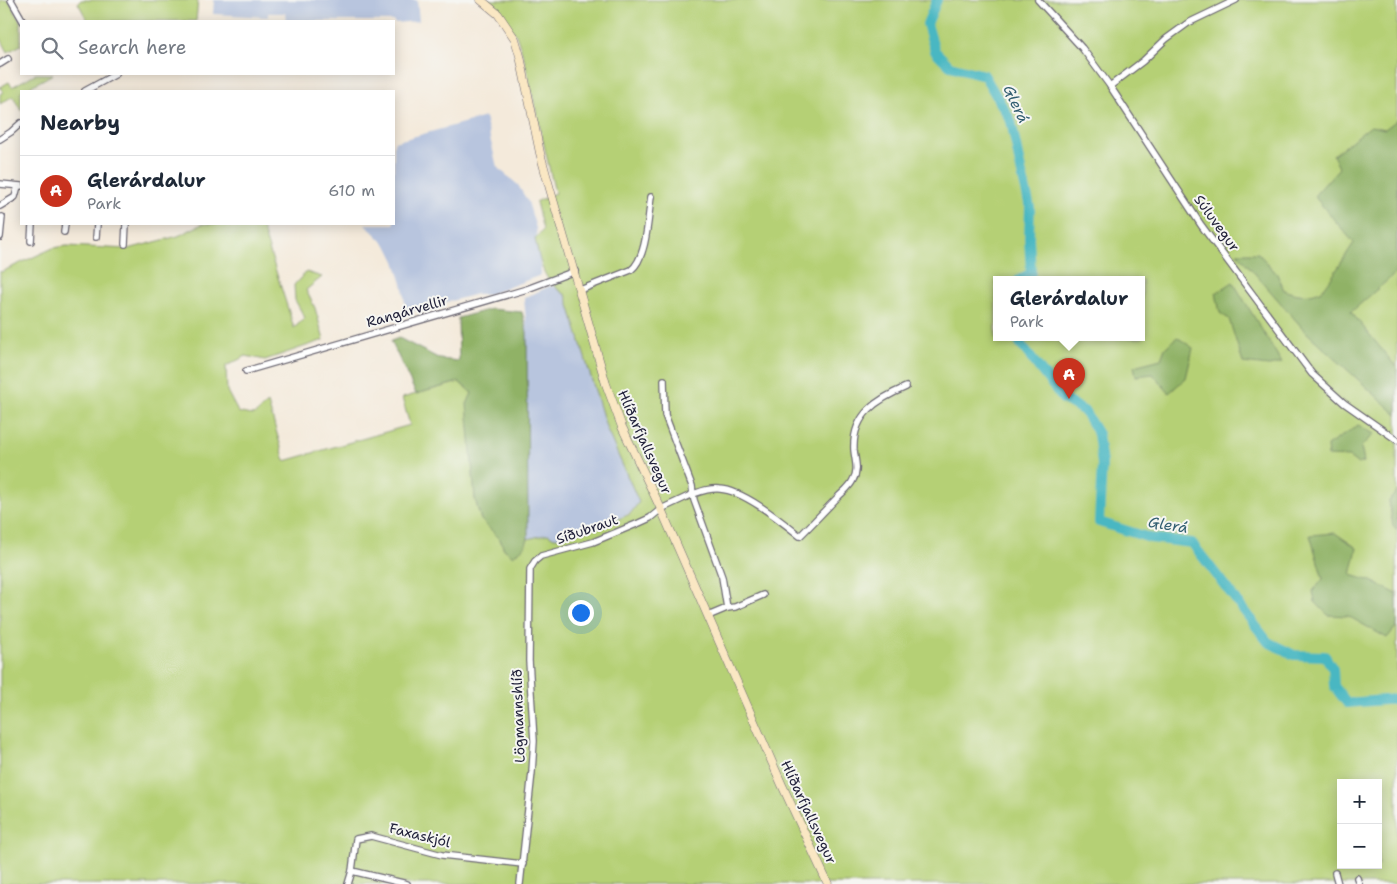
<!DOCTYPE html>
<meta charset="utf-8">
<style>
:root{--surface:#fff;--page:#f6f6f7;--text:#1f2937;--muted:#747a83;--line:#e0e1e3;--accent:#c8321e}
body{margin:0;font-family:"Shantell Sans",sans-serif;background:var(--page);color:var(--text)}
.controls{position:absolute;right:15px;bottom:15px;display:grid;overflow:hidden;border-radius:0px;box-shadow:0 2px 12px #0003}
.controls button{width:45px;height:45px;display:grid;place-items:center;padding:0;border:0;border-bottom:1px solid var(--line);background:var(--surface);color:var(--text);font:25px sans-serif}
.you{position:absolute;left:580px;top:612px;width:18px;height:18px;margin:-12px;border:4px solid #fff;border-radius:50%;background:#1a73e8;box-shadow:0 0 0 8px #1a73e833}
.badge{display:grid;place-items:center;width:32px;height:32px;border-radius:50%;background:var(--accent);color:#fff;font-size:16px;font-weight:700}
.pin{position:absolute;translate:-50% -41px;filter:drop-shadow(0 1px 2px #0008)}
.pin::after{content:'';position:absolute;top:26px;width:18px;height:15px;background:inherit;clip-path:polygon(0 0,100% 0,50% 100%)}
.popup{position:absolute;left:993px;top:276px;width:152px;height:65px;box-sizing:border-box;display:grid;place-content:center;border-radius:0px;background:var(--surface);filter:drop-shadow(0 1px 4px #0005);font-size:16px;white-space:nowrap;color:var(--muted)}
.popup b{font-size:19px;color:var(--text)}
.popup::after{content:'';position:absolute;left:50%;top:100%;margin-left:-10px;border:10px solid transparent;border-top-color:var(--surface)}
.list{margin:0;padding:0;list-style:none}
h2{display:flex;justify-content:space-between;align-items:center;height:65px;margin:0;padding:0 20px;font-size:21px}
h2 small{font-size:16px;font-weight:400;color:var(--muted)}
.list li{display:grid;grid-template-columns:32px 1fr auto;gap:15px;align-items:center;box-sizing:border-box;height:70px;padding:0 20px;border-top:1px solid var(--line)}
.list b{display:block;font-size:19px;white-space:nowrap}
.list p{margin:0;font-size:16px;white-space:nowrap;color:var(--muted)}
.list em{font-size:16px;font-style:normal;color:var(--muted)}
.icon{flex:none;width:28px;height:28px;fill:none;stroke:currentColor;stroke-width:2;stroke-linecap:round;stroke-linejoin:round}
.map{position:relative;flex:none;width:1397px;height:884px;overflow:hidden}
.search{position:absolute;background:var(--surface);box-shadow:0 2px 12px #0003;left:20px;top:20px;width:375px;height:55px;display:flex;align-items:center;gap:12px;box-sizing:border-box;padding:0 18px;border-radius:0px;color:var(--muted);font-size:19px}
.panel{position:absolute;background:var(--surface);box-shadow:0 2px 12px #0003;left:20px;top:90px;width:375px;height:135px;border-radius:0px}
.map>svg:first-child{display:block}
</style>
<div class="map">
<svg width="1397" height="884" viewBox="0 0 1397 884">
<rect width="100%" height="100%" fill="#f6f6f2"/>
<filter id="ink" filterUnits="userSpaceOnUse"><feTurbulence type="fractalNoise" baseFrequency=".02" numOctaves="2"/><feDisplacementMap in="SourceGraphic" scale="10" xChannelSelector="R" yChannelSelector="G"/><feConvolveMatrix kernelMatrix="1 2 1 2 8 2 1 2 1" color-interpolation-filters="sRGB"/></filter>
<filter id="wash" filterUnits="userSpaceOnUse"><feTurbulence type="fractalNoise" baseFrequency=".0096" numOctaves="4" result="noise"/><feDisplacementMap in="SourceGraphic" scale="20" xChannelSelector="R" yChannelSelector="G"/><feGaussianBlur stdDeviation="1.12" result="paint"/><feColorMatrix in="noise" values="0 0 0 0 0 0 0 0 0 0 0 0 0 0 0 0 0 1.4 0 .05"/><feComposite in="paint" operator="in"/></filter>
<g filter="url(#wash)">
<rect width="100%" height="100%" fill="#f4eadb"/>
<g fill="#b8c5de">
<polygon points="214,0 417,0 419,21 394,23 394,21 286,21 285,13 268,13 268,17 213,14"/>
<polygon points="485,117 497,167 518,185 528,202 536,228 541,275 487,295 477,294 406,313 403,287 395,261 388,247 365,224 394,224 394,142"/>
<polygon points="550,286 560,288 566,295 607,430 639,502 630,513 602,526 554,538 548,534 528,539 527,332 524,298"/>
</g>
<g fill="#b5d075" stroke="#6c7958" fill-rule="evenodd">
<polygon points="0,0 9,0 21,23 21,45 8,52 0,37"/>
<polygon points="81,0 198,0 196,21 88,21 78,3"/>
<path d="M488,0H1397V884H0V271L1,272L53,248L67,246L128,249L178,236L202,224H261L294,328L305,318L295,300L294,285L306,272L322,277L306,290L315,308L324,340L265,360L246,356L226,366L227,391L238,412C260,418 253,414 268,403L285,461L410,425L402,398L459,382L472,393L475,498L481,520L500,539L504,549L525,546L528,539L548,534L554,538L602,526L630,514L639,502L607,430L566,295C542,280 541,265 535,239L543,230L536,202L555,193L524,58L516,35ZM996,280H1142V338H996ZM1341,783H1378V865H1341Z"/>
<polygon points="35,74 53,74 28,88 30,91 21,91 21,111 13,96 0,104 0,94 3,92 0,87 9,82 12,87"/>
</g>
<g fill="#90b266" stroke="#596a50">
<path d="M1397,120V272L1351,312L1397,368V415L1306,332L1237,253H1258L1277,274L1284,290C1295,295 1312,297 1323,289C1328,285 1348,251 1354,243L1314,196L1339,168L1333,155L1371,126L1385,129Z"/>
<polygon points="1233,282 1282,363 1269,366 1243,363 1229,319 1220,313 1216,293"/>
<polygon points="491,309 522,312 527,332 528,539 525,546 513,556 504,549 500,539 481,520 475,499 467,404 472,393 459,382 416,394 391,341 399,338 440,359 459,361 458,318"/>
<polygon points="1177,337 1193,348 1186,378 1169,393 1153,374 1136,376 1134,366 1161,359 1165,348"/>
<polygon points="1358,425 1374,434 1361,447 1364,462 1358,464 1349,457 1328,456 1327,446"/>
<polygon points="1397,491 1397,529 1393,527 1389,501"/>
<polygon points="1335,533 1357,548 1351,575 1371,581 1397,594 1397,626 1387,638 1348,616 1328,615 1315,602 1313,591 1323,579 1310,535"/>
</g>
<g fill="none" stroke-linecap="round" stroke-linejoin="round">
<g stroke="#49b7c2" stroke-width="10">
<polyline points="937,0 927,24 935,51 950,66 984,75 1011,121 1021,170 1030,207 1029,238 1031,273 1019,280"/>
<polyline points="1017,338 1022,346 1063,399 1084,411 1098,434 1102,464 1099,522 1150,538 1192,543 1268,642 1294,655 1325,656 1333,669 1334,686 1347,703 1397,699"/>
</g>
</g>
</g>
<g filter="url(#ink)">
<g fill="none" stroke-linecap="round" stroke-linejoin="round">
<defs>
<g id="street">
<polyline points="11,0 23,21"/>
<polyline points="1038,0 1082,48 1110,86 1201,225 1312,374 1344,403 1397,440"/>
<polyline points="0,64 8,59"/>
<polyline points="1110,86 1143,61 1166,39 1188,23 1236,0"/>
<polyline points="85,91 116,74"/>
<polyline points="0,139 11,132 21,123"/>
<polyline points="0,184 21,186"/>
<polyline points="0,206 15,197 18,186"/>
<polyline points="64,232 65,224"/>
<polyline points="0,237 2,217"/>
<polyline points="96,237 97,224"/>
<polyline points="31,241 32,224"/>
<polyline points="125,244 126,224"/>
<path d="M580,290L631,270C647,258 648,217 651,197"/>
<polyline points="246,371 527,289 575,271"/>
<path d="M727,608L722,577L694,500L693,494C702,491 710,488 720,489C743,490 781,521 800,536C813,523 825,510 838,497C843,492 850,487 853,480C859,470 855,461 854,450C852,414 878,399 906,387"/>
<polyline points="708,616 727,608 735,607 763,595"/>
<polyline points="352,871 407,884"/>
<polyline points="1335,873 1338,884"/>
<polyline points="1357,878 1359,884"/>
<polyline points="348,884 352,871 356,839 371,836 442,855 523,864"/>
<polyline points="520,884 532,772 534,741 529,661 530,569 535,561 541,556 593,542 639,523 650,518 661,509 693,494 692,486 665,415 664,380"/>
</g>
<polyline id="secondary" points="481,0 498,14 515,39 520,56 540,153 550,189 606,384 622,427 661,509 782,785 828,884"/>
</defs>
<use href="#street" stroke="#6c6873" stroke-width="8"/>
<use href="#secondary" stroke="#6c6873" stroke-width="9"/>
<use href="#street" stroke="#fff" stroke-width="5.5"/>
<use href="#secondary" stroke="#fae7c3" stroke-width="8"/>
</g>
</g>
<g text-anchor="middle" stroke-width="4" stroke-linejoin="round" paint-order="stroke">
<g font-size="14" fill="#22223b" stroke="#f6f6f2">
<text transform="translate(1217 223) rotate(54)" y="5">Súluvegur</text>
<text transform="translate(407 311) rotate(-16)" y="5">Rangárvellir</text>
<text transform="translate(645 442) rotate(66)" y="5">Hlíðarfjallsvegur</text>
<text transform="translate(587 529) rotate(-19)" y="5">Síðubraut</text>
<text transform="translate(518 716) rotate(-92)" y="5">Lögmannshlíð</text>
<text transform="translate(809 812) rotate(65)" y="5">Hlíðarfjallsvegur</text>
<text transform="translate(420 835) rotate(14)" y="5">Faxaskjól</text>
</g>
<g font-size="15" font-style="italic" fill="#325e71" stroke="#f6f6f2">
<text transform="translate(1016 104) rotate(65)" y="5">Glerá</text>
<text transform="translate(1168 525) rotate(9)" y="5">Glerá</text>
</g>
</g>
</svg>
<div class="controls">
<button>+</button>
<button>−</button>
</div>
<div class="you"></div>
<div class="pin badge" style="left:1069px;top:399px">A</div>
<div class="popup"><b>Glerárdalur</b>Park</div>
<div class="search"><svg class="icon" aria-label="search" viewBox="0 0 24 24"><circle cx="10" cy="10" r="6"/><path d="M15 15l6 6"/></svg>Search here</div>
<section class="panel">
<h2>Nearby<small></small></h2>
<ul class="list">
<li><span class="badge">A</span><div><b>Glerárdalur</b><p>Park</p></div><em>610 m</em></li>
</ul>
</section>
</div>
